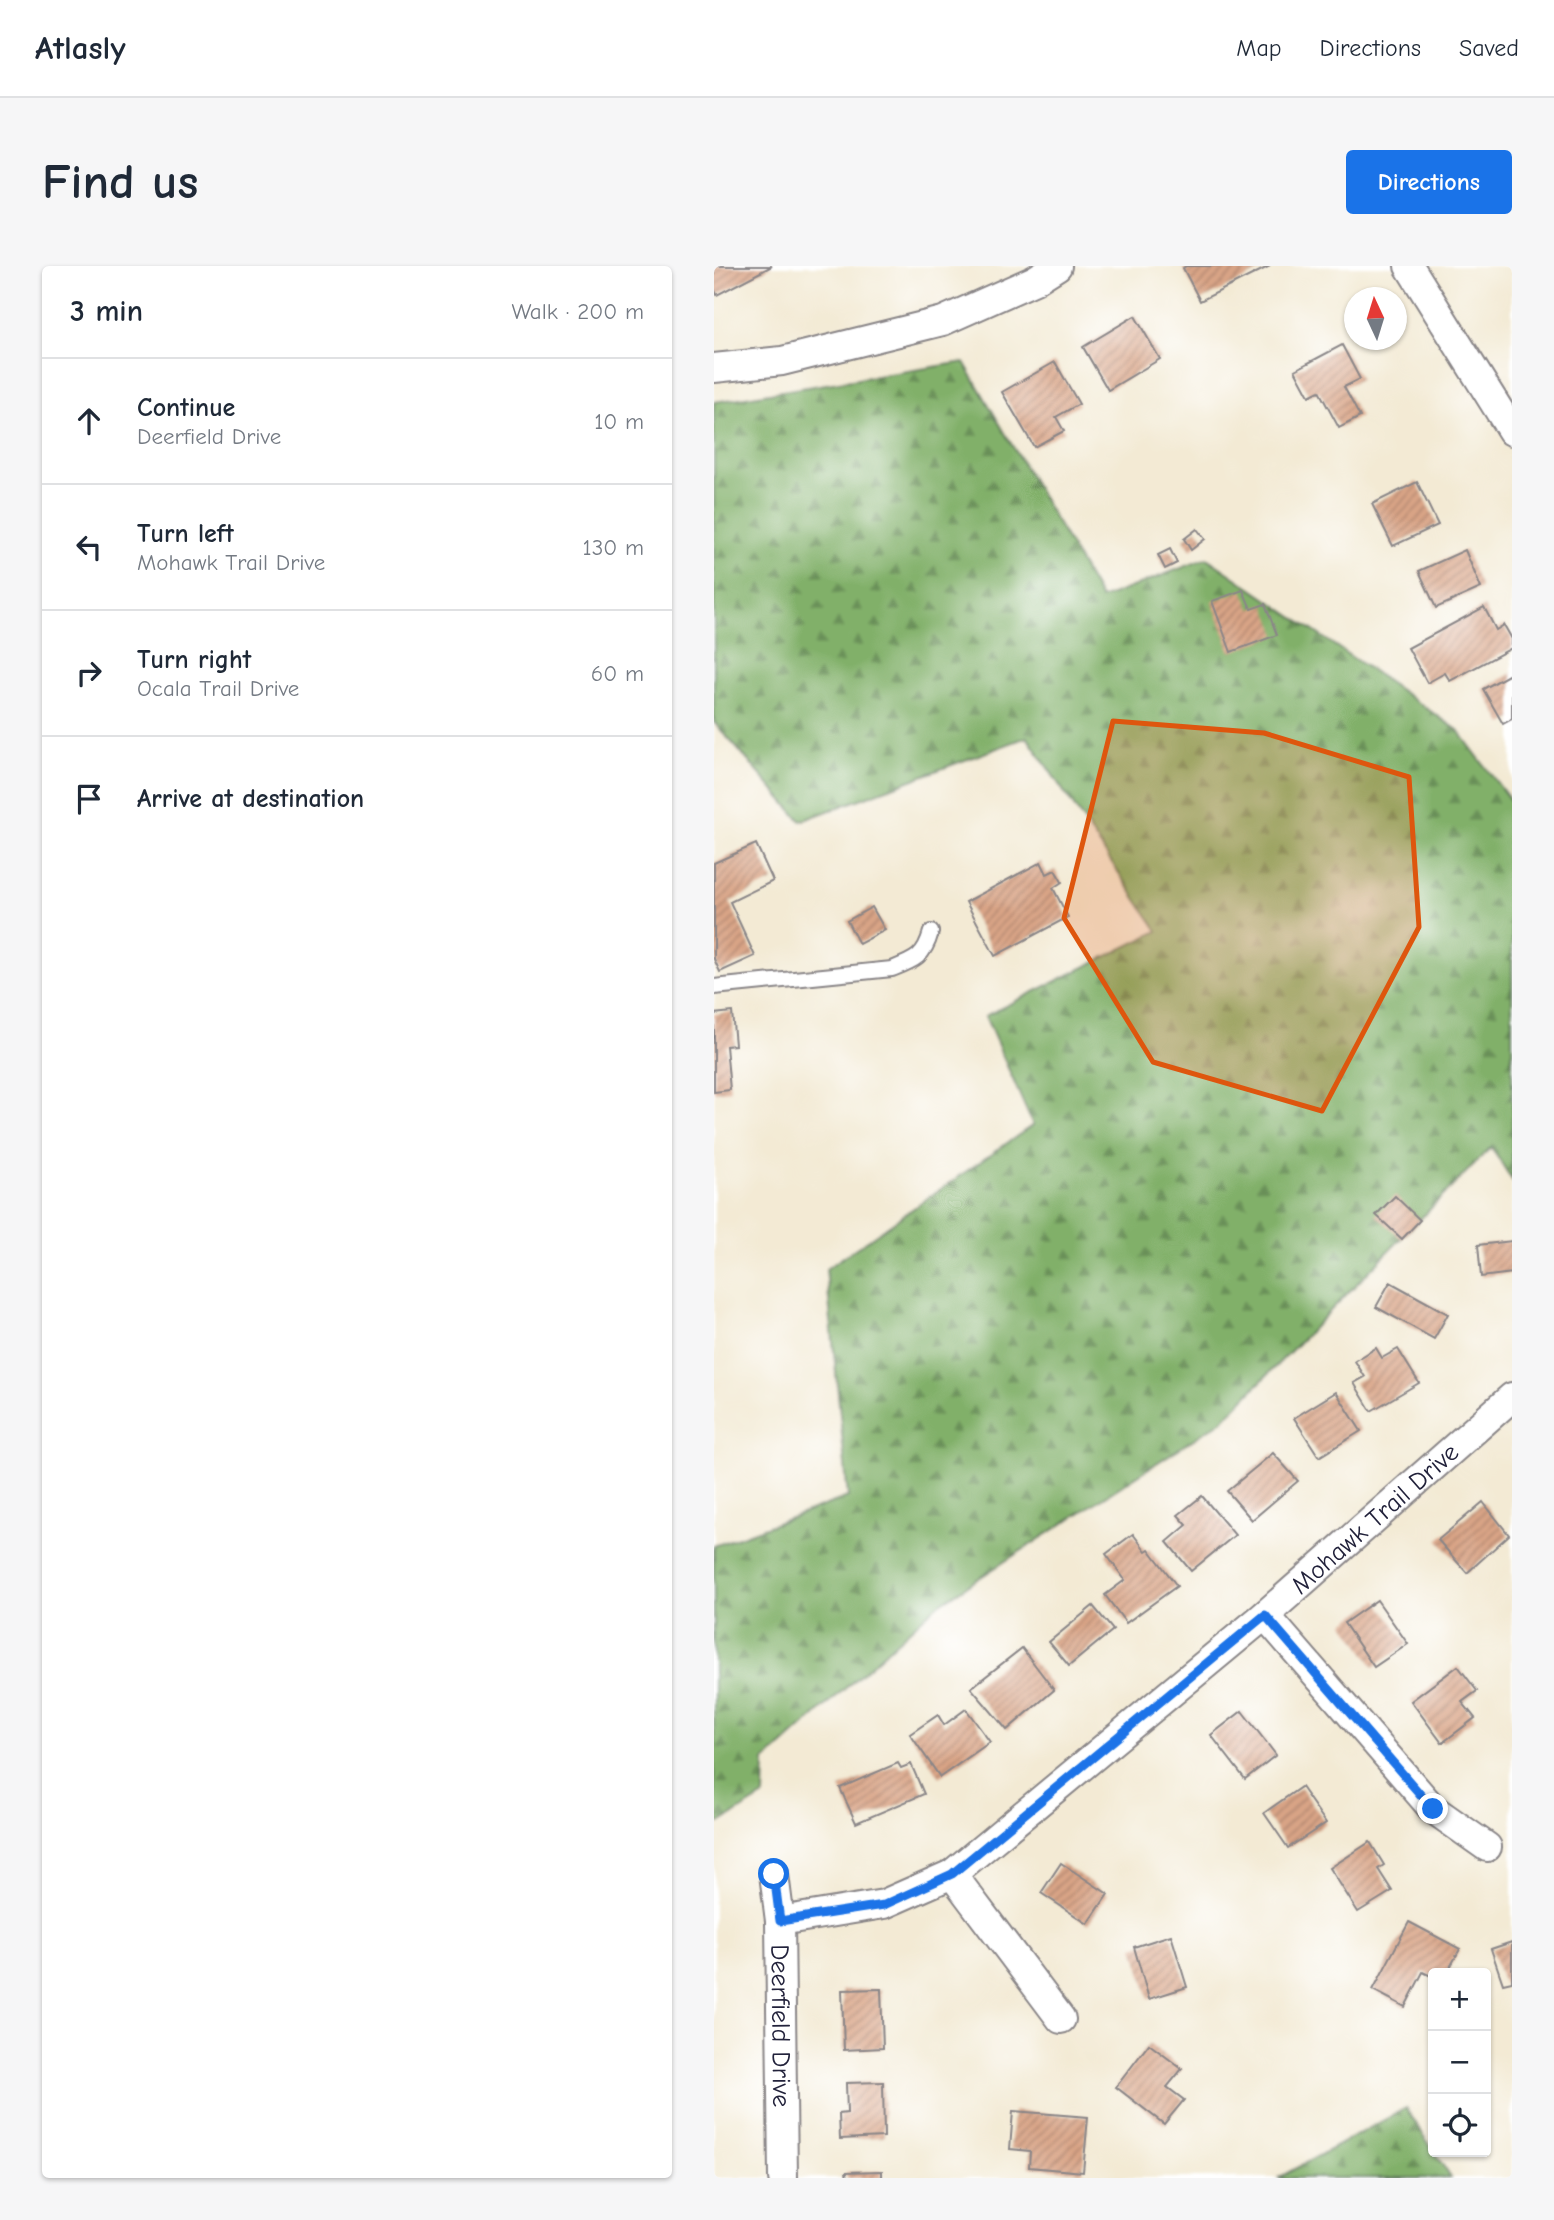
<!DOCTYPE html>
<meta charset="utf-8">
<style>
:root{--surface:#fff;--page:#f6f6f7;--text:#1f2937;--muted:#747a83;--line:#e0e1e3;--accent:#1a73e8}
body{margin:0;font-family:"Comic Neue",sans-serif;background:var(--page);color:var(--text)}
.controls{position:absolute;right:21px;bottom:21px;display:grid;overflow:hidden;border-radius:7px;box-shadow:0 2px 5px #0004}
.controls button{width:63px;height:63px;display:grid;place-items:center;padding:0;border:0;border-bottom:2px solid var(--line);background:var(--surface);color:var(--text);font:35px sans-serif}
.compass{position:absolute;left:630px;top:21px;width:63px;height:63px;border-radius:50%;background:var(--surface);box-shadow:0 2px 5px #0004;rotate:356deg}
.stop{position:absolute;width:21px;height:21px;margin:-16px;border:5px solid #1a73e8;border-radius:50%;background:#fff}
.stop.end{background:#1a73e8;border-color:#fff;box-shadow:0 2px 7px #0008}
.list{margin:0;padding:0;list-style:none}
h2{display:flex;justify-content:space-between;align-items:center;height:91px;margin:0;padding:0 28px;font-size:30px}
h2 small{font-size:23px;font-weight:400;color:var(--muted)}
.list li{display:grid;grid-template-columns:46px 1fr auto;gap:21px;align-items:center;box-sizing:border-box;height:126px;padding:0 28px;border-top:2px solid var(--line)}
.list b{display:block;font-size:26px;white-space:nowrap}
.list p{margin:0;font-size:23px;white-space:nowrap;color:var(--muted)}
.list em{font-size:23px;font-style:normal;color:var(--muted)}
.icon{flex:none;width:38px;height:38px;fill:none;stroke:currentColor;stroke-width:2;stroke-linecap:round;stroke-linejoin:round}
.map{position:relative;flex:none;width:798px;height:1912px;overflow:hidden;border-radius:7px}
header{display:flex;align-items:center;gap:42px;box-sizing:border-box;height:98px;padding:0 35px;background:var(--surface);border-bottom:2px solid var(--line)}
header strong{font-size:33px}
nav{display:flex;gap:38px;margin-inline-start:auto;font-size:24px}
.intro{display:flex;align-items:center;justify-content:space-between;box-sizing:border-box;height:168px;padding:0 42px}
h1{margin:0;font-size:49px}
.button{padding:18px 32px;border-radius:7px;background:var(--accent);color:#fff;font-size:24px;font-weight:700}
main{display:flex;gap:42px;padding:0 42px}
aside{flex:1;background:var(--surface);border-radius:7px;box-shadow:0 2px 5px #0004}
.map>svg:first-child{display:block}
</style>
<header>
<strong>Atlasly</strong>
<nav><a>Map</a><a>Directions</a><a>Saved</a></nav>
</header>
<div class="intro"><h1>Find us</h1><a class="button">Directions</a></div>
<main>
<aside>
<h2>3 min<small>Walk · 200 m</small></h2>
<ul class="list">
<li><svg class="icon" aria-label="ahead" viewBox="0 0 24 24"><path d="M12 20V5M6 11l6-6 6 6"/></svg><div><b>Continue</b><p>Deerfield Drive</p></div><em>10 m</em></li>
<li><svg class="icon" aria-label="left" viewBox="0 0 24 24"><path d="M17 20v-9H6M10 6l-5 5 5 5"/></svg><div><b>Turn left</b><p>Mohawk Trail Drive</p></div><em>130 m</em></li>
<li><svg class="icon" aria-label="right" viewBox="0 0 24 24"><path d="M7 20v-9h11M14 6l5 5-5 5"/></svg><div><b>Turn right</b><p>Ocala Trail Drive</p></div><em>60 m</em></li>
<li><svg class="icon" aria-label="arrive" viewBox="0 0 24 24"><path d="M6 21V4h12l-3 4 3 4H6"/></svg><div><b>Arrive at destination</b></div></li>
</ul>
</aside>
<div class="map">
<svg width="798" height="1912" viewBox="0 0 798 1912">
<defs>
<pattern id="forest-firs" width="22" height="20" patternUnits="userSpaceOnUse" patternTransform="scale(1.75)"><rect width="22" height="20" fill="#81b069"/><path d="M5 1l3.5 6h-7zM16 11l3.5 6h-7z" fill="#698f58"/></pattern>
<pattern id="building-hatch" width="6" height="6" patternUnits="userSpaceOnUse" patternTransform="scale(1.75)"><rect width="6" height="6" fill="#d9a486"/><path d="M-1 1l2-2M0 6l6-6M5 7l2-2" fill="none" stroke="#b0856f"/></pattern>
</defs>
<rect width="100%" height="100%" fill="#fff"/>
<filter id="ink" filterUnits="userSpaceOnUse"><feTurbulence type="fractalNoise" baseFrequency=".0143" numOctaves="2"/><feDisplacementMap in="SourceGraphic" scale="14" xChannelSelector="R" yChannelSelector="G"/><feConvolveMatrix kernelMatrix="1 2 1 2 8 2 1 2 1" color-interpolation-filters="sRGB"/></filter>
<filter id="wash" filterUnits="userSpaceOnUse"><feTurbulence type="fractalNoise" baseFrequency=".00686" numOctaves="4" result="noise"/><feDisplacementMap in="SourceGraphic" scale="28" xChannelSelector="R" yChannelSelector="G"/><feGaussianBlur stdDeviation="1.57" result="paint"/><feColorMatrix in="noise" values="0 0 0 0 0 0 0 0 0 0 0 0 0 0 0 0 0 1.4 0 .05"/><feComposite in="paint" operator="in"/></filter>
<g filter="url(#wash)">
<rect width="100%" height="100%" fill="#f3ead4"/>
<g fill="url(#forest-firs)" stroke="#526952" stroke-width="2">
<polygon points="250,96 387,333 493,292 744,464 798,537 798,914 777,881 509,1154 222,1340 51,1495 50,1530 6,1557 0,1555 0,1280 134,1231 112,1003 319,859 271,750 444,665 313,471 87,555 0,456 0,136"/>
<polygon points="692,1842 737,1912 564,1912"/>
</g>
<g id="blocks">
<g fill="url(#building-hatch)">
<polygon points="0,0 58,0 3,29 0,23"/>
<polygon points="472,0 556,0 486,35 469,2"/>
<polygon points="421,50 446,93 394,124 369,81"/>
<polygon points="628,79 646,113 630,121 646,151 625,162 605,125 595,130 581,104"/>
<polygon points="341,96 365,138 342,151 350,165 320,181 288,126"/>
<polygon points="703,216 724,259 679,280 658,238"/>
<polygon points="483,263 491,273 477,284 470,273"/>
<polygon points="456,283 463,297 451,303 444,289"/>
<polygon points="751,284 767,322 722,342 705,305"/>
<polygon points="529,324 537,343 551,338 563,369 517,386 498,335"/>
<polygon points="770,341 782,364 790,359 798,373 798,382 736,415 731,407 713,417 694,382"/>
<polygon points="798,407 798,453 789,458 769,423"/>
<polygon points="42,578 59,615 16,636 41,690 6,706 0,693 0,597"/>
<polygon points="327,596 333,608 341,604 348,616 339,622 354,651 281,690 252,636"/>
<polygon points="158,641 171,664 145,678 133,655"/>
<polygon points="18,746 21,779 12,780 16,824 0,826 0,748"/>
<polygon points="681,930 706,954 688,973 662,949"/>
<polygon points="798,975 798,1007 767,1011 764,979"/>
<polygon points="676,1016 734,1048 720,1073 662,1041"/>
<polygon points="662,1082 668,1092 684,1083 705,1117 657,1145 640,1117 651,1111 641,1095"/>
<polygon points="622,1126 647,1165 605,1191 580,1152"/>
<polygon points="559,1187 584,1215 538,1254 513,1225"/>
<polygon points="488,1230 521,1269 477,1305 453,1276 473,1259 464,1249"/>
<polygon points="769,1236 795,1269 753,1307 724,1274"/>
<polygon points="419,1268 432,1285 435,1283 463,1320 412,1357 391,1329 411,1314 392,1288"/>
<polygon points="663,1334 694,1378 660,1401 630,1357"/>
<polygon points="379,1340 399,1364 355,1400 335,1376"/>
<polygon points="308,1382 340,1424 293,1464 257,1422"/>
<polygon points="744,1400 763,1425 748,1436 761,1452 728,1477 697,1435"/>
<polygon points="252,1443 276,1476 226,1511 196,1468 224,1449 230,1459"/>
<polygon points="528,1445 562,1489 531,1513 497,1469"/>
<polygon points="184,1497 187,1502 197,1498 210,1528 142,1557 126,1522"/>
<polygon points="587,1521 612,1557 574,1582 550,1547"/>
<polygon points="656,1576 670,1599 664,1603 678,1625 644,1646 616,1602"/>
<polygon points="347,1597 394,1628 374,1658 327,1627"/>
<polygon points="695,1656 746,1683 733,1707 719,1707 719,1711 709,1706 691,1741 659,1724"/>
<polygon points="457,1669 473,1721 435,1733 420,1681"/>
<polygon points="798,1676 798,1716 789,1718 777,1683"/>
<polygon points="167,1723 169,1782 130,1784 128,1724"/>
<polygon points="435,1778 468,1803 453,1821 470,1834 450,1858 402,1821"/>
<polygon points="169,1816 170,1871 126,1873 125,1848 133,1847 132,1817"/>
<polygon points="299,1845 374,1851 369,1906 315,1901 316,1885 296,1883"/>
<polygon points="168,1905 168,1912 133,1912 132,1906"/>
</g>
</g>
</g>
<g filter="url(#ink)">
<use href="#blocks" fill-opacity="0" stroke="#8a8688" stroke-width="2"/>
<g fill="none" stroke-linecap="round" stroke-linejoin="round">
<defs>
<path id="service" d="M0,721L178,703C201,694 210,691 217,666"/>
<g id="minor">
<polyline points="695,0 798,165"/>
<polyline points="0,102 68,95 229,55 321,14 343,0"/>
<polyline points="551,1349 719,1543 773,1581"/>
<path id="s1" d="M60,1608L66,1655L69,1912"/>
<polyline points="238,1608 347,1753"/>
<path id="s2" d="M66,1655L170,1638L238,1608L551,1349L798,1131"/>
</g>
</defs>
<use href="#service" stroke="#8a8688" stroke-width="18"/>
<use href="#minor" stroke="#8a8688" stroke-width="32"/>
<use href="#service" stroke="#fff" stroke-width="14"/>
<use href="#minor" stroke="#fff" stroke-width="28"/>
</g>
</g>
<g fill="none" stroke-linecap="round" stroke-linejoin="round" filter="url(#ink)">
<polyline stroke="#1a73e8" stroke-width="9" points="60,1608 66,1655 170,1639 238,1608 551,1349 719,1543"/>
</g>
<path fill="#de560e" fill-opacity="0.2" stroke="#de560e" stroke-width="5" stroke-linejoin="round" d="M399,455L550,467L695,511L705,661L608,845L439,796L350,652Z"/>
<g text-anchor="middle" stroke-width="5" stroke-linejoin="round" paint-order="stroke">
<g font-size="26" fill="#22223b" stroke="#fff">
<text dy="9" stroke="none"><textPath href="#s2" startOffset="732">Mohawk Trail Drive</textPath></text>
<text dy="9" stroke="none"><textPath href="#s1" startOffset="152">Deerfield Drive</textPath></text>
</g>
</g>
</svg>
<div class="controls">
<button>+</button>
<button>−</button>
<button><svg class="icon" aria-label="locate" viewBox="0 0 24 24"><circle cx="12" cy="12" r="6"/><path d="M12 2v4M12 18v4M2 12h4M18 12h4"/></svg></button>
</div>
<svg class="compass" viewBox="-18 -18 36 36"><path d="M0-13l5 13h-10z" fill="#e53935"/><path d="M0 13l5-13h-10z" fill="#747a83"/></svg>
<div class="stop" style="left:60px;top:1608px"></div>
<div class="stop end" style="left:719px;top:1543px"></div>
</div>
</main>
